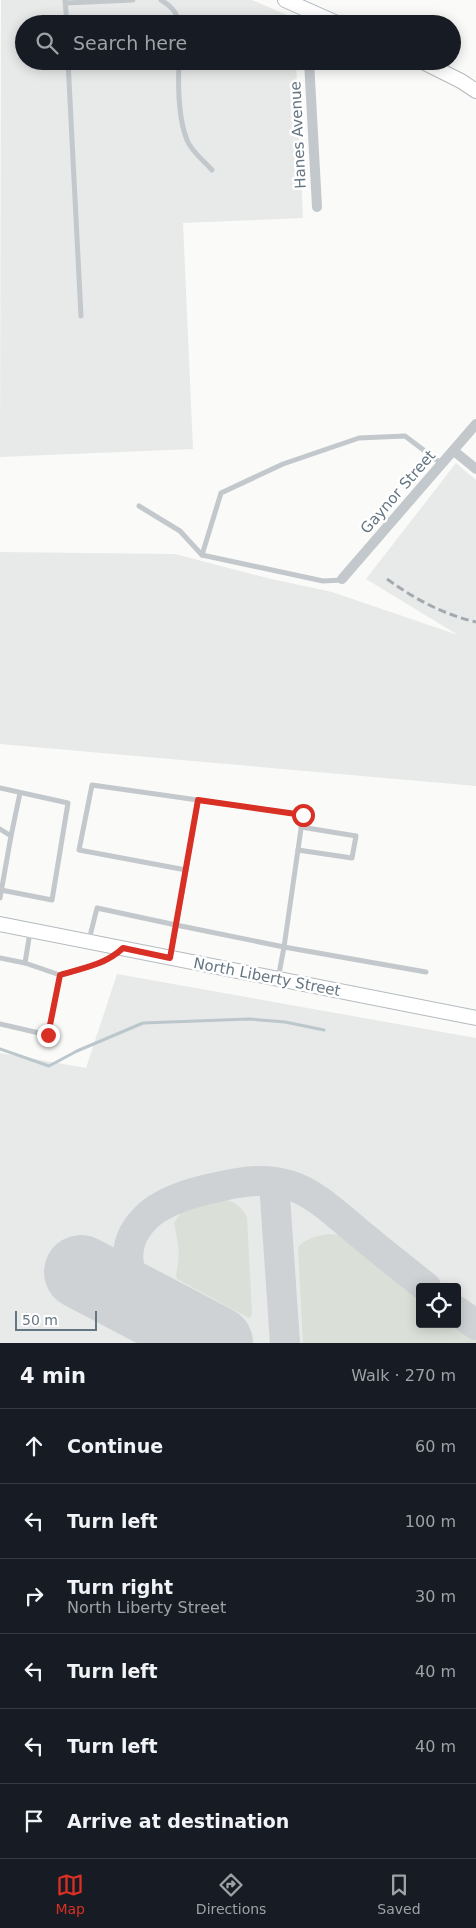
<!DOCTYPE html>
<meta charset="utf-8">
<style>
:root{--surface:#171b24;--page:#20242c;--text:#f1f3f6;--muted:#9ea1a6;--line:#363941;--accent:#d93025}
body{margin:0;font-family:"DejaVu Sans",sans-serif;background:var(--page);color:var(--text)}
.controls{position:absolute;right:15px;bottom:15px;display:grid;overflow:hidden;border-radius:5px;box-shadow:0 2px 12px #0003}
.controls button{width:45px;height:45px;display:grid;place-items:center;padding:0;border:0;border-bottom:1px solid var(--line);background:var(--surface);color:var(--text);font:25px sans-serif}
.scale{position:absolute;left:15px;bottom:12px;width:82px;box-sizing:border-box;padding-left:5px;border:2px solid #657683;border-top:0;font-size:14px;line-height:18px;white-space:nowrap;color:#657683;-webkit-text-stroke:4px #fff;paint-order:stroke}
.stop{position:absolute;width:15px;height:15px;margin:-11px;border:4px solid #d93025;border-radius:50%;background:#fff}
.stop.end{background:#d93025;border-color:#fff;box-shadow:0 1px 5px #0008}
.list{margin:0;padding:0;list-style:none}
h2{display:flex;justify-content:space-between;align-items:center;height:65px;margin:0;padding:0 20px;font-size:21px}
h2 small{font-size:16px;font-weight:400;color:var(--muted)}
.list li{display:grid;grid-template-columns:32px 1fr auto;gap:15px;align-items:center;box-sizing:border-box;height:75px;padding:0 20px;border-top:1px solid var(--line)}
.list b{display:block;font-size:19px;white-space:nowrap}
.list p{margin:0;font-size:16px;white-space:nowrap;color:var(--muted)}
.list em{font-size:16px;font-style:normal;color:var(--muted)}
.icon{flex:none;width:28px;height:28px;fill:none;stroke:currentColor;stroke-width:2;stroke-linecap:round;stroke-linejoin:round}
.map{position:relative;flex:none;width:476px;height:1343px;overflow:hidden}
.search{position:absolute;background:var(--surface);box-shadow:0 2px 12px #0003;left:15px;right:15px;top:15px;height:55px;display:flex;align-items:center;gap:12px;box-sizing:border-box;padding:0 18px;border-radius:28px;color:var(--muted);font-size:19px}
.sheet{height:515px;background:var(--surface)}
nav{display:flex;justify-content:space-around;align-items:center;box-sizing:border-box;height:70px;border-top:1px solid var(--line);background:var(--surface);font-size:14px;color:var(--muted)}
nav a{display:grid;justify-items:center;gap:2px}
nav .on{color:var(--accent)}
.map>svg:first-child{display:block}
</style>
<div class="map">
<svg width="476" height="1343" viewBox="0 0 476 1343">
<rect width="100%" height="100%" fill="#fafaf8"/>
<g fill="#e8e9e9" fill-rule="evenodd">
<polygon points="1,0 252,0 294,18 294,24 24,24 24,61 296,61 303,218 183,223 193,449 0,457"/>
<polygon points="456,463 476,480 476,786 0,744 0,552 175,554 267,578 332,592 458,635 366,579"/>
<path d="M117,974L476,1038V1343H0V1053L86,1068ZM420,1287H457V1324H420Z"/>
</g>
<g fill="#dadfd7">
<path d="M219,1199C233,1200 240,1205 247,1217L252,1314L249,1318L177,1279C175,1273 178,1269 178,1263C180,1251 177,1236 174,1223L183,1210Z"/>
<path d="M330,1234L342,1235L351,1240L420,1294V1324H457L476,1339V1343H303L298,1247C306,1238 319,1235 330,1234Z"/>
</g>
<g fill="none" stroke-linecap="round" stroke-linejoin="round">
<polyline stroke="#bbc7cb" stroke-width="3" points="0,1049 49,1066 77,1051 143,1023 249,1019 285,1022 324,1030"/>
<g stroke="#ced2d4" stroke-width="30">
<polyline points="274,1182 285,1343"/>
<polyline points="457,1311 476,1325"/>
<path d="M156,1312C127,1282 114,1244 151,1213C170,1198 198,1191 222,1186C245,1181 266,1178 289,1185C318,1194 341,1219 364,1237C384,1254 405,1270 426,1287"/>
</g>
<polyline stroke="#ced2d4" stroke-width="74" points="81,1272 216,1343"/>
<defs>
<g id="secondary">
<polyline points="285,0 339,24"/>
<polyline points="421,61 461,81 476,91"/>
<polyline points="0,924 476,1018"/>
</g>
</defs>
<use href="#secondary" stroke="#b3babf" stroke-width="16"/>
<g stroke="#c3c8cc" stroke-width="5">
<polyline points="65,0 67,24"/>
<path d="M161,0C171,6 177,12 179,24"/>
<polyline points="66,3 133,0"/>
<polyline points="68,61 81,316"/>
<path d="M179,61C178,84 178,118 187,140C191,151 204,161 212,170"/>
<polyline points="139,506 180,531 202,555 323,581 342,580"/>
<polyline points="202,555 221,493 283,464 359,438 405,436 442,464"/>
<polyline points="0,788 68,803 52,900 1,890"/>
<polyline points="198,800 186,870 79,850 92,785 303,815 284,947 426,972"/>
<polyline points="0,829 11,836 0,898"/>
<polyline points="11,836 20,793"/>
<polyline points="298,850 352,858 356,836 301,827"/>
<polyline points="186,870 176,925 284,947 278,979"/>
<polyline points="89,940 97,908 176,925 170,957"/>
<polyline points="0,958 25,963 60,975 48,1035 0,1024"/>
<polyline points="25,963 30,932"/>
<polyline points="60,975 104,962 121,950"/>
</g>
<g stroke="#c3c8cc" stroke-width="10">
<polyline points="306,9 307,24"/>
<polyline points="309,61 317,207"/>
<polyline points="454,451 476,469"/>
<polyline points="342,579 476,424"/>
</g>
<use href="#secondary" stroke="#fff" stroke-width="14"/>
<path stroke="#a2aab0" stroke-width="3" stroke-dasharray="8 4" stroke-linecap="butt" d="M387,579C415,599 442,614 476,622"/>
</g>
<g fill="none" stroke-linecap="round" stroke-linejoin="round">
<path stroke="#d93025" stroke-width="6" d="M48,1035L60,975C83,968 105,965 123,948L170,958L198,800L303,815"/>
</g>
<g text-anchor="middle" stroke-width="5" stroke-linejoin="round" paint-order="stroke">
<g font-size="15" fill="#657683" stroke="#fff">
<text transform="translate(298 135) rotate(-93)" y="5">Hanes Avenue</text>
<text transform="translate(398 492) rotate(-49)" y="5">Gaynor Street</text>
<text transform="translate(267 977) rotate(11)" y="5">North Liberty Street</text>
</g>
</g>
</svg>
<div class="controls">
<button><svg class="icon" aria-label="locate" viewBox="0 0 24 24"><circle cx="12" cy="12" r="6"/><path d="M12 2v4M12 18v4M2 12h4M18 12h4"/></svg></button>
</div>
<div class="scale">50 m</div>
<div class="stop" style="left:303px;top:815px"></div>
<div class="stop end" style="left:48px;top:1035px"></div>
<div class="search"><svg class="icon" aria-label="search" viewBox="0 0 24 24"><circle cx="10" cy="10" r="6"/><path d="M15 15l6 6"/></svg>Search here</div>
</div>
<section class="sheet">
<h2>4 min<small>Walk · 270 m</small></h2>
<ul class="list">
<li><svg class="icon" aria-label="ahead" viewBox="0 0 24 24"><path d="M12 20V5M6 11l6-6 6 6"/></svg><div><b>Continue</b></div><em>60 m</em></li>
<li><svg class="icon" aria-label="left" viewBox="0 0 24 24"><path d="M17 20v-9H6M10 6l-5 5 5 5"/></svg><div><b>Turn left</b></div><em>100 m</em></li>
<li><svg class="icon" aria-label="right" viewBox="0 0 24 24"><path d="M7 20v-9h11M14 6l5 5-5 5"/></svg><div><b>Turn right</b><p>North Liberty Street</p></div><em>30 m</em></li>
<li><svg class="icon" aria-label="left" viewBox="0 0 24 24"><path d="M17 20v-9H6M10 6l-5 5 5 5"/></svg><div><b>Turn left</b></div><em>40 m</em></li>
<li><svg class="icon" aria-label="left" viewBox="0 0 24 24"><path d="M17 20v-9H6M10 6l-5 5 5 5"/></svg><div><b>Turn left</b></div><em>40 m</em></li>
<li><svg class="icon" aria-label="arrive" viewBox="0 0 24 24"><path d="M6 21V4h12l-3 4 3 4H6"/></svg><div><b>Arrive at destination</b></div></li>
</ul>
</section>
<nav>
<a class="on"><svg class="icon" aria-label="map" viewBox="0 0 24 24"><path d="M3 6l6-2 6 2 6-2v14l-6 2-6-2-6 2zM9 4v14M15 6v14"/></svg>Map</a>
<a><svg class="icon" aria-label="directions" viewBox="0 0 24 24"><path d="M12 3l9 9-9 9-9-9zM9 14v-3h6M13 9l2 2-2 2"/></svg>Directions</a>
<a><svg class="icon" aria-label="saved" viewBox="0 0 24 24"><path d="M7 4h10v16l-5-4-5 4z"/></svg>Saved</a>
</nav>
